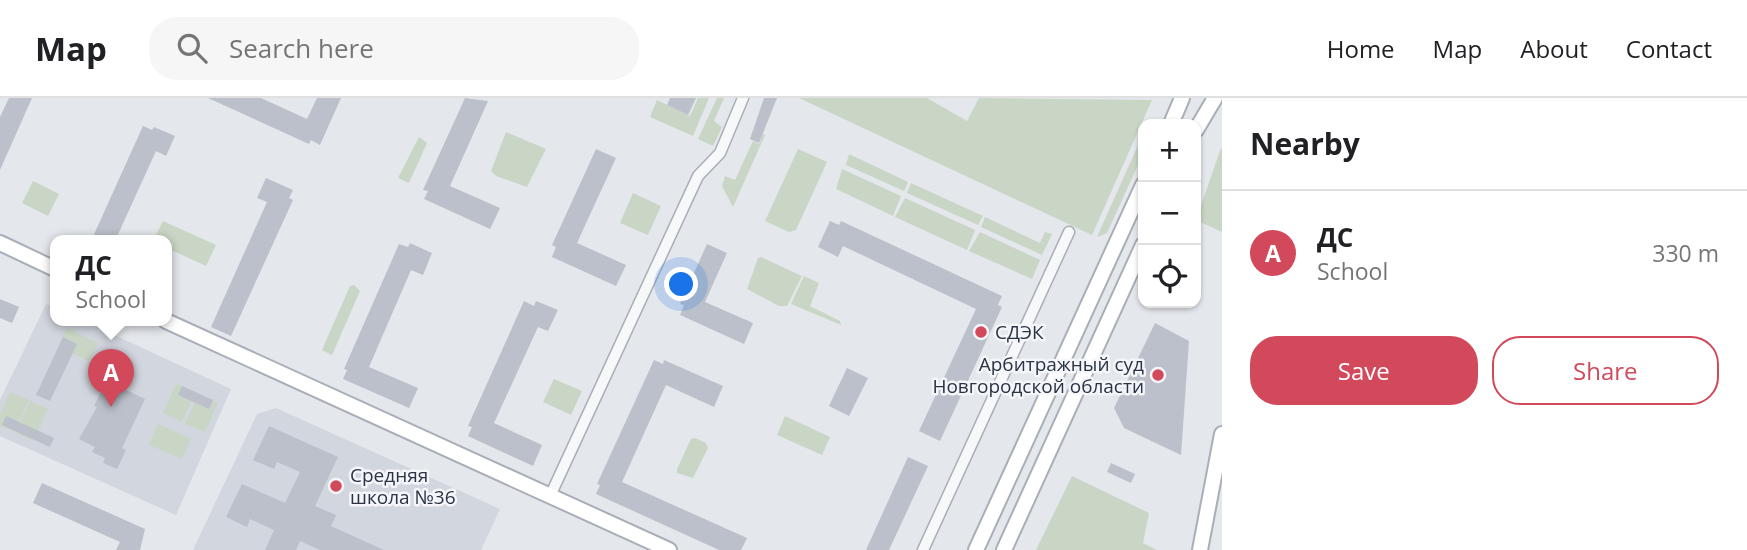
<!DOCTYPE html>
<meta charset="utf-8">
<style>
:root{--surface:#fff;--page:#f6f6f6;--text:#202124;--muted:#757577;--line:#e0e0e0;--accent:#d1495b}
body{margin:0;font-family:"Open Sans",sans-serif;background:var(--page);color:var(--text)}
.controls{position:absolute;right:21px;top:21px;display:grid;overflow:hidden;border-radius:14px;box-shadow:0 2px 5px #0004}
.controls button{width:63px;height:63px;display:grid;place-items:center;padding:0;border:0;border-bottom:2px solid var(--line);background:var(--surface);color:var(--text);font:35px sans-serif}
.you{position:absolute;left:682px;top:187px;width:24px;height:24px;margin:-18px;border:5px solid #fff;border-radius:50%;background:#1a73e8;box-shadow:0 0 0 10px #1a73e833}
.badge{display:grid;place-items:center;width:46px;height:46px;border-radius:50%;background:var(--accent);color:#fff;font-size:23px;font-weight:700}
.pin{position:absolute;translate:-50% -58px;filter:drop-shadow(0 2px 4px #0008)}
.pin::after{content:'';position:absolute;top:37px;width:24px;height:21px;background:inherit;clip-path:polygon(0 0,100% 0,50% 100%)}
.popup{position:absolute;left:50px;top:137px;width:122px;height:91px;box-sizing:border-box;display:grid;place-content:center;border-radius:14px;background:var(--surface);filter:drop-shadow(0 2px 5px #0005);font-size:23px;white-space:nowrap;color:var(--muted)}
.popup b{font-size:26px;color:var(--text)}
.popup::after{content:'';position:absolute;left:50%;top:100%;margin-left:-14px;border:14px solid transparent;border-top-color:var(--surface)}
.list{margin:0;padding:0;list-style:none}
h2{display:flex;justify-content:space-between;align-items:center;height:91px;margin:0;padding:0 28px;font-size:30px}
h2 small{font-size:23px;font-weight:400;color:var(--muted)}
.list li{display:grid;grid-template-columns:46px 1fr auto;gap:21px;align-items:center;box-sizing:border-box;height:126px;padding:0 28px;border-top:2px solid var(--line)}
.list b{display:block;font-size:26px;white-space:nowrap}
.list p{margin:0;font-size:23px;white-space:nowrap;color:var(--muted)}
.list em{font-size:23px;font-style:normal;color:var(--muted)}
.actions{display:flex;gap:14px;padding:21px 28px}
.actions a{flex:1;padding:16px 0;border:2px solid var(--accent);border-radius:28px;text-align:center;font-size:24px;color:var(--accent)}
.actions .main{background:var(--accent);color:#fff}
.icon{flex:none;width:38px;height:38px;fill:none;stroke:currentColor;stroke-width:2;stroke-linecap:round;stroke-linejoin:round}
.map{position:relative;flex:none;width:1222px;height:452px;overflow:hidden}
header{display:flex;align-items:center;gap:42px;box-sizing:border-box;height:98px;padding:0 35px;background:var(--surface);border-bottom:2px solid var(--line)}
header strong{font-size:33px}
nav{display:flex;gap:38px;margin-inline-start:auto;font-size:24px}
.search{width:490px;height:63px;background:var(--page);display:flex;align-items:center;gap:18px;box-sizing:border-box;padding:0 24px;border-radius:28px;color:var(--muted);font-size:26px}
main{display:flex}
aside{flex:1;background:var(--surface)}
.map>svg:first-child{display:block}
</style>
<header>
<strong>Map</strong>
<div class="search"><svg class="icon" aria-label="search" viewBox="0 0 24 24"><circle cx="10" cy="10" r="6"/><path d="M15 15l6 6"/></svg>Search here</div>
<nav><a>Home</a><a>Map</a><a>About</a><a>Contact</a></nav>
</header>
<main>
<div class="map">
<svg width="1222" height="452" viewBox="0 0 1222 452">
<rect width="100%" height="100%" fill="#e4e7ec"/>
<g fill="#d2d6de">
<polygon points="46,206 55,210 55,223 84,223 231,291 176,417 0,338 0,302"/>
<polygon points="276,310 500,411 481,452 193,452 257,316"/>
</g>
<g fill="#c9d6c5">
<polygon points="698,0 709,0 693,38 650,19 657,2 690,18"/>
<polygon points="717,0 724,0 714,23 722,29 713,48 698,41"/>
<polygon points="799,0 927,0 967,23 979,0 1152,2 1092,137"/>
<polygon points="506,34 546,51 527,89 496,78 491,73"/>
<polygon points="763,36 765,37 733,109 722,88 725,78 735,82 753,43 759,46"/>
<polygon points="1143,36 1143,56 1107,135 1097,139"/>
<polygon points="419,39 427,45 409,85 398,80"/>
<polygon points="1221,50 1222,50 1222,134 1196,122"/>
<polygon points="798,51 827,64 796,132 789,134 765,123"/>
<polygon points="849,56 908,84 904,93 846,67"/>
<polygon points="842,71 901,98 893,118 836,91"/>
<polygon points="33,83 59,96 48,118 22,105"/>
<polygon points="911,85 983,118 978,127 907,95"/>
<polygon points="633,95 661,108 648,137 620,125"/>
<polygon points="905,100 975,132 967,152 895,119"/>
<polygon points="985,119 1040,145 1045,134 1052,136 1042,157 981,129"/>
<polygon points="163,123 216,147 206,168 167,150 167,143 153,143"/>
<polygon points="980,134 1040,162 1032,181 969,153"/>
<polygon points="761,159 802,178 787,208 779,208 747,191 758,160"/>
<polygon points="804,178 819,185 810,208 840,223 841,227 791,206"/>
<polygon points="354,187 360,193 332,257 322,252 350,188"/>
<polygon points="67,230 98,245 89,263 58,249"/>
<polygon points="554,281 582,293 571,317 543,304"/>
<polygon points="176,286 196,294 182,324 163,315"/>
<polygon points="10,294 29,302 15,334 0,328 0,316"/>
<polygon points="199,296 218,305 205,334 185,326"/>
<polygon points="30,303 48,311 34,343 16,335"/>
<polygon points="785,318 830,339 822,357 777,337"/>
<polygon points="158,326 191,341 182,361 149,347"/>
<polygon points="695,340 706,345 708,350 693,380 677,375 677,371 691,341"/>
<polygon points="1072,378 1149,415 1143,445 1157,452 1036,452"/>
</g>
<g fill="#bbc0ca">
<polygon points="9,0 32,0 0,72 0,19"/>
<polygon points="208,0 261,0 307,21 317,0 341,0 320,47 311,42 309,46"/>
<polygon points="465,0 488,3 450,88 500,110 490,131 424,101 428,93 423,92"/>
<polygon points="670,0 696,0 688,17 667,7"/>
<polygon points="764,0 777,0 759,45 750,41"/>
<polygon points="143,28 152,32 154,29 175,38 166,58 156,53 115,143 91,143"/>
<polygon points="596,51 616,60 577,145 626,167 616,188 552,159 556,149 552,147"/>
<polygon points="266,80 293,92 289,100 293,102 231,238 211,229 267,104 257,100"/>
<polygon points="830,123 839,127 841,123 1002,198 998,207 1002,209 940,343 919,333 976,211 843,148 838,159 818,149"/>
<polygon points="410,145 432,155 423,177 411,172 369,269 418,290 409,310 343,281 347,272 344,271 399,146 408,149"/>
<polygon points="707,146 727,155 705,204 753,225 744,246 680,217 684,207 680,206"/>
<polygon points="0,201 19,209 12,225 0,220"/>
<polygon points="524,203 534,208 536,203 558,212 548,233 538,229 494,325 542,347 533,368 468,338 472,329 468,328"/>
<polygon points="1155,225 1189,243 1181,357 1124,330 1114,310"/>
<polygon points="63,239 77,246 50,303 36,297"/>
<polygon points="654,262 663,266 664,262 723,288 714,309 666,287 622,384 747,440 741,452 719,452 596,396 600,387 597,386"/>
<polygon points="847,270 868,280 849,318 829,308"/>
<polygon points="107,271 123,278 118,288 145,301 122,350 126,352 117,371 103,365 105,360 92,354 95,349 79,341 97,309 94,308 102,292 98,290"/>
<polygon points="182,288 213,302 209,311 178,297"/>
<polygon points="6,318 54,340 50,349 2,327"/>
<polygon points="269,328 338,359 315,408 336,417 331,428 384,452 320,452 300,443 296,452 265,452 274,432 250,421 247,429 226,419 242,386 285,405 300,374 277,364 274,371 253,362"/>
<polygon points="908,359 928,368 889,452 866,452"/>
<polygon points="1111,365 1135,376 1131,385 1107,374"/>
<polygon points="42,385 145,431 140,452 116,452 120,444 33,405"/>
</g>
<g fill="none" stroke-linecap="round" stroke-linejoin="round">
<defs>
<g id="street">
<polyline points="551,396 698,78 720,55 743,0"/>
<polyline points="923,452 1069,134"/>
</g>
<g id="secondary">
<polyline points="1171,26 1182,0"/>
<polyline points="1196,32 1215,0"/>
<polyline points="0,145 55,171"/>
<polyline points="166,223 669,452"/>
<polyline points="976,452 1143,87"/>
<polyline points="1004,452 1143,147"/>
<polyline points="1200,452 1222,336"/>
</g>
</defs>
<use href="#street" stroke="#a9aeb7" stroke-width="13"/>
<use href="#secondary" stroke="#a9aeb7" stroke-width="18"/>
<use href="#street" stroke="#f7f8fa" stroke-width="10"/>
<use href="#secondary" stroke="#fff" stroke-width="14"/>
</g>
<g fill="#d1495b" stroke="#f4f6f9" stroke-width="2.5">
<circle cx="981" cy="234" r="7"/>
<circle cx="1158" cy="277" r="7"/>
<circle cx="336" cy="388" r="7"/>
</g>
<g text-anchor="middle" stroke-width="5" stroke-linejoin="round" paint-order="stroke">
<g font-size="19" fill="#2b3445" stroke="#f4f6f9" text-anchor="start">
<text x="995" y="241">СДЭК</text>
<text x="1144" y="273" text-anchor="end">Арбитражный суд<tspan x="1144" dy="22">Новгородской области</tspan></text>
<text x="350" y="384">Средняя<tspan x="350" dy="22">школа №36</tspan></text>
</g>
</g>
</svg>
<div class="controls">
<button>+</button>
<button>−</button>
<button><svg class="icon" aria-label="locate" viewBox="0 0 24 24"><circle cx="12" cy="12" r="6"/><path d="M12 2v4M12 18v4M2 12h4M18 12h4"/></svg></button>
</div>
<div class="you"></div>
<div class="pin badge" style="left:111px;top:309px">A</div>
<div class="popup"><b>ДС</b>School</div>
</div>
<aside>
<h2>Nearby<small></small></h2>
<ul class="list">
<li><span class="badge">A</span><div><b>ДС</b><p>School</p></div><em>330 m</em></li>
</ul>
<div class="actions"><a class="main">Save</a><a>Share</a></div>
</aside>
</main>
